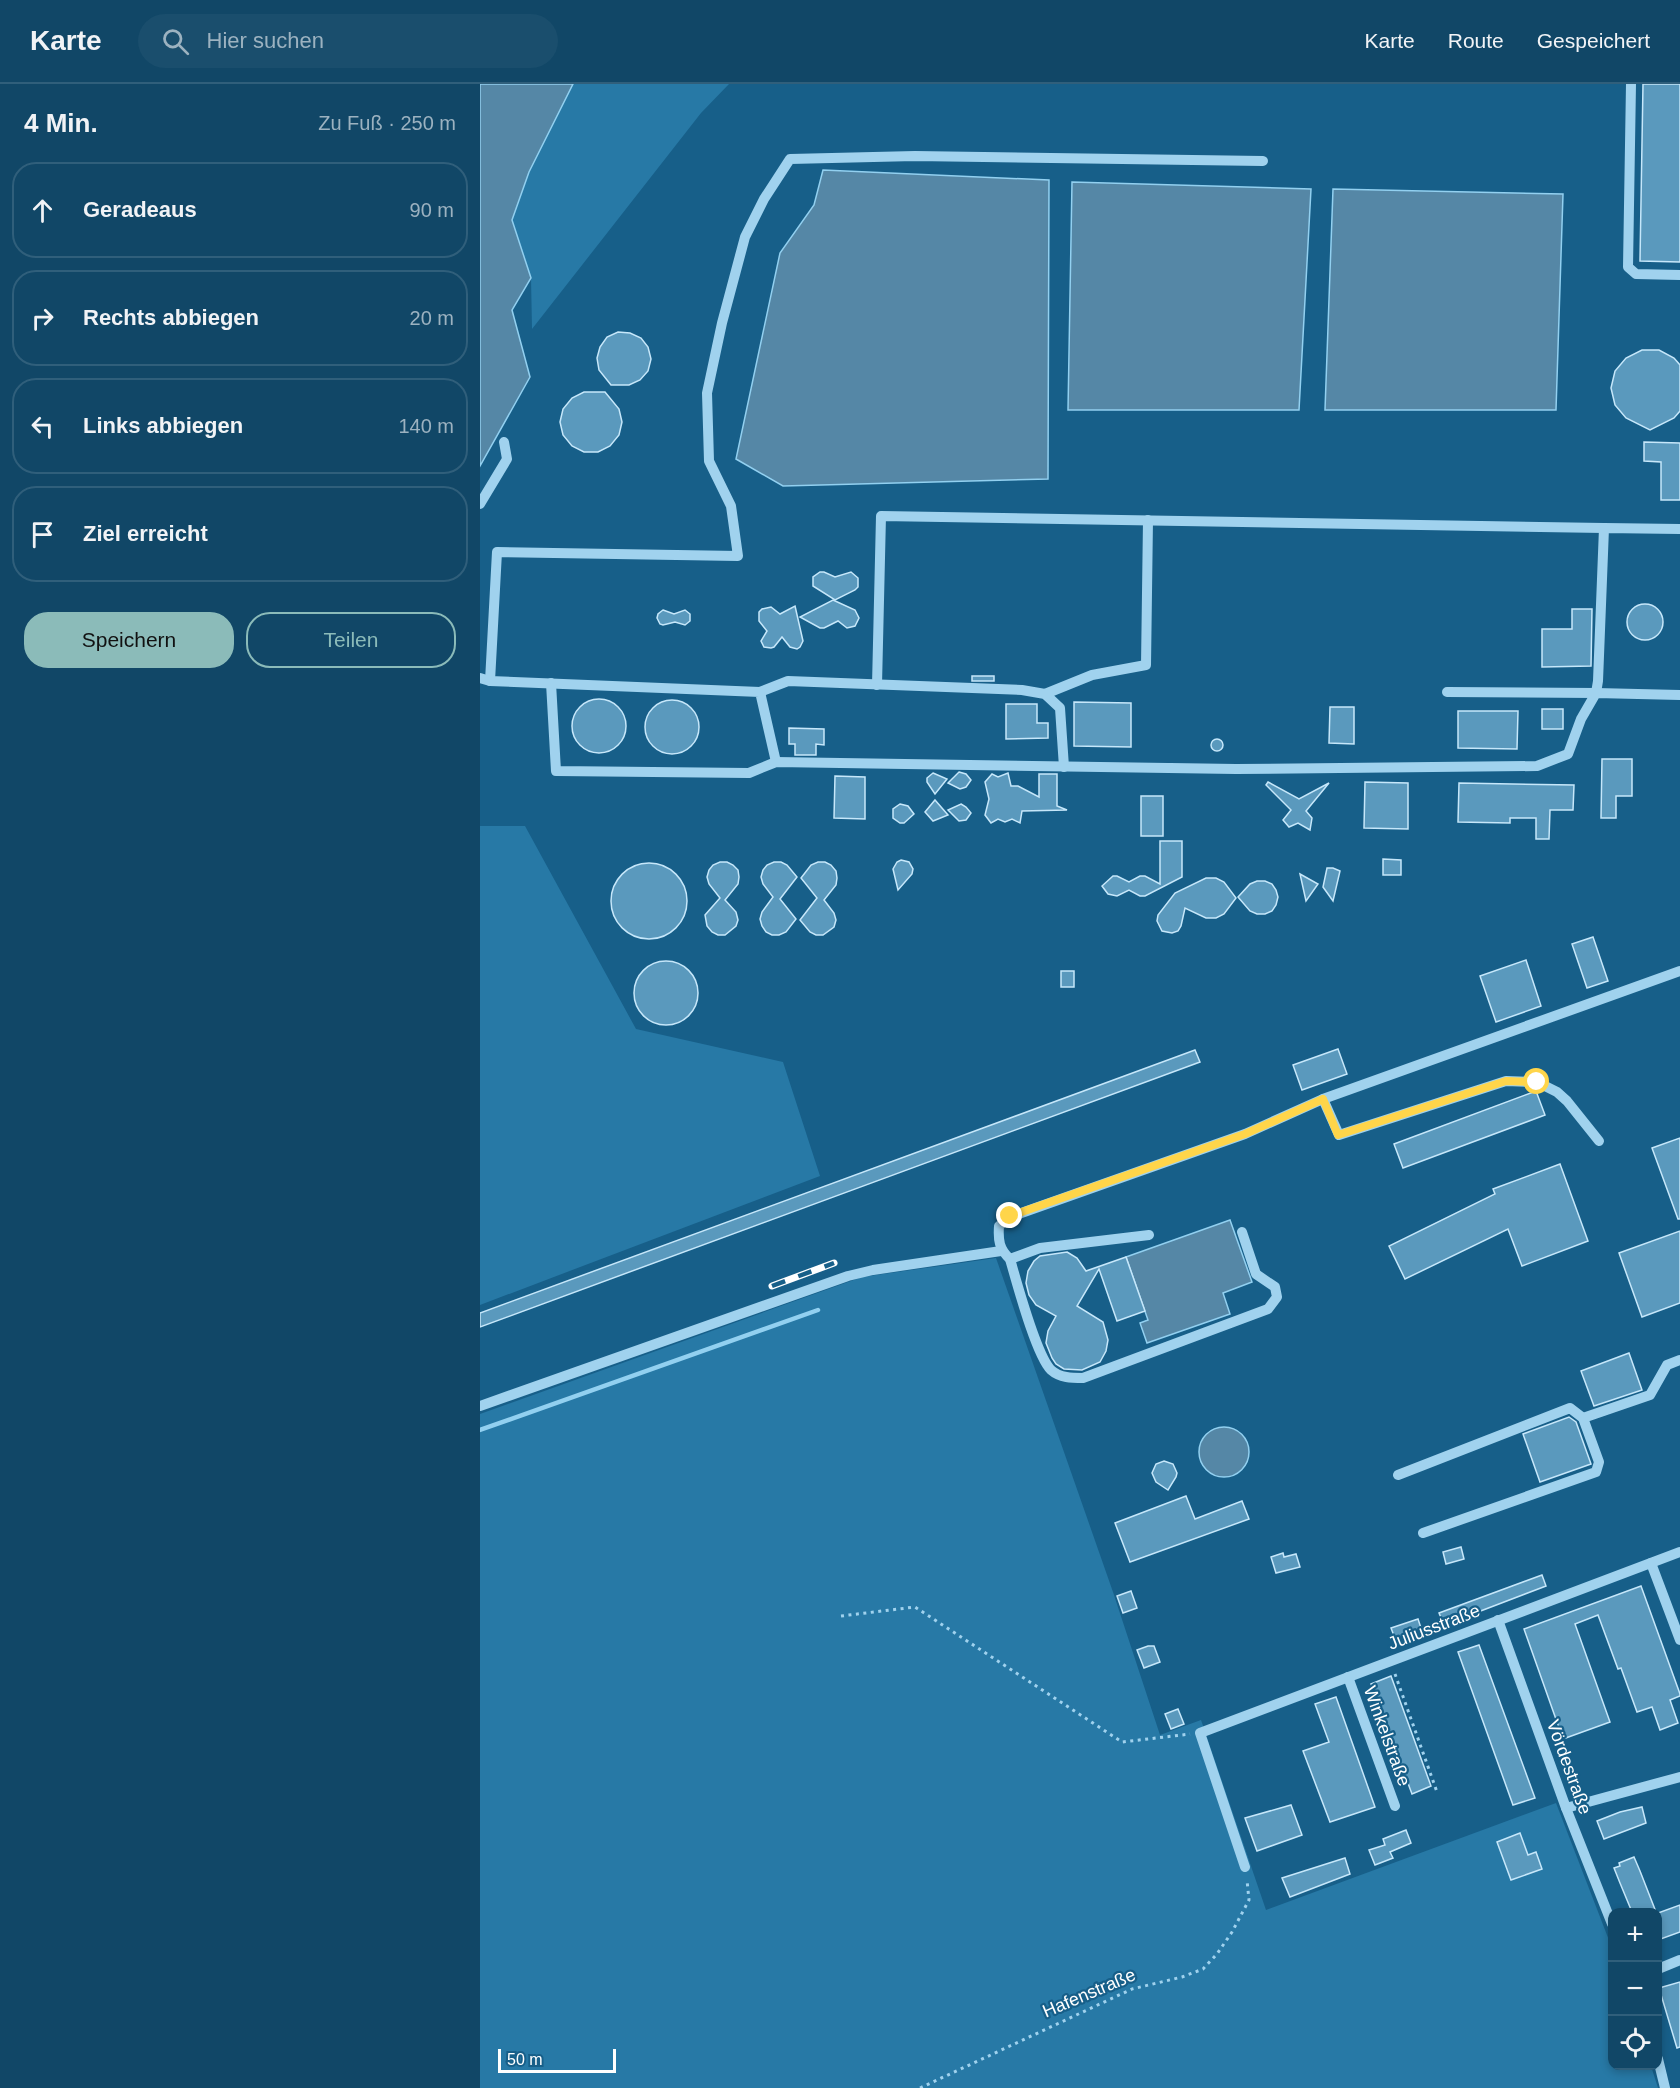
<!DOCTYPE html>
<html lang="de">
<meta charset="utf-8">
<style>
:root{--surface:#114767;--page:#1a4e6d;--text:#f1f3f6;--muted:#9cb2c0;--line:#305f7b;--accent:#8bbbb9}
body{margin:0;font-family:Arial,sans-serif;background:var(--page);color:var(--text)}
.controls{position:absolute;right:18px;bottom:18px;display:grid;overflow:hidden;border-radius:12px;box-shadow:0 3px 9px #0003}
.controls button{width:54px;height:54px;display:grid;place-items:center;padding:0;border:0;border-bottom:2px solid var(--line);background:var(--surface);color:var(--text);font:30px sans-serif}
.scale{position:absolute;left:18px;bottom:15px;width:118px;box-sizing:border-box;padding-left:6px;border:3px solid #fff;border-top:0;font-size:16px;line-height:21px;white-space:nowrap;color:#fff;-webkit-text-stroke:4px #175f89;paint-order:stroke}
.stop{position:absolute;width:18px;height:18px;margin:-14px;border:4px solid #ffd54a;border-radius:50%;background:#fff}
.stop.end{background:#ffd54a;border-color:#fff;box-shadow:0 2px 6px #0008}
.list{margin:0;padding:0;list-style:none}
h2{display:flex;justify-content:space-between;align-items:center;height:78px;margin:0;padding:0 24px;font-size:26px}
h2 small{font-size:20px;font-weight:400;color:var(--muted)}
.list li{display:grid;grid-template-columns:39px 1fr auto;gap:18px;align-items:center;box-sizing:border-box;height:96px;margin:0 12px 12px;padding:0 12px;border:2px solid var(--line);border-radius:24px}
.list b{display:block;font-size:22px;white-space:nowrap}
.list em{font-size:20px;font-style:normal;color:var(--muted)}
.actions{display:flex;gap:12px;padding:18px 24px}
.actions a{flex:1;padding:14px 0;border:2px solid var(--accent);border-radius:24px;text-align:center;font-size:21px;color:var(--accent)}
.actions .main{background:var(--accent);color:#111}
.icon{flex:none;width:33px;height:33px;fill:none;stroke:currentColor;stroke-width:2;stroke-linecap:round;stroke-linejoin:round}
.map{position:relative;flex:none;width:1200px;height:2004px;overflow:hidden}
header{display:flex;align-items:center;gap:36px;box-sizing:border-box;height:84px;padding:0 30px;background:var(--surface);border-bottom:2px solid var(--line)}
header strong{font-size:28px}
nav{display:flex;gap:33px;margin-inline-start:auto;font-size:21px}
.search{width:420px;height:54px;background:var(--page);display:flex;align-items:center;gap:15px;box-sizing:border-box;padding:0 21px;border-radius:33px;color:var(--muted);font-size:22px}
main{display:flex}
aside{flex:1;background:var(--surface)}
.map>svg:first-child{display:block}
</style>
<header>
<strong>Karte</strong>
<div class="search"><svg class="icon" aria-label="search" viewBox="0 0 24 24"><circle cx="10" cy="10" r="6"/><path d="M15 15l6 6"/></svg>Hier suchen</div>
<nav><a>Karte</a><a>Route</a><a>Gespeichert</a></nav>
</header>
<main>
<aside>
<h2>4 Min.<small>Zu Fuß · 250 m</small></h2>
<ul class="list">
<li><svg class="icon" aria-label="ahead" viewBox="0 0 24 24"><path d="M12 20V5M6 11l6-6 6 6"/></svg><div><b>Geradeaus</b></div><em>90 m</em></li>
<li><svg class="icon" aria-label="right" viewBox="0 0 24 24"><path d="M7 20v-9h11M14 6l5 5-5 5"/></svg><div><b>Rechts abbiegen</b></div><em>20 m</em></li>
<li><svg class="icon" aria-label="left" viewBox="0 0 24 24"><path d="M17 20v-9H6M10 6l-5 5 5 5"/></svg><div><b>Links abbiegen</b></div><em>140 m</em></li>
<li><svg class="icon" aria-label="arrive" viewBox="0 0 24 24"><path d="M6 21V4h12l-3 4 3 4H6"/></svg><div><b>Ziel erreicht</b></div></li>
</ul>
<div class="actions"><a class="main">Speichern</a><a>Teilen</a></div>
</aside>
<div class="map">
<svg width="1200" height="2004" viewBox="0 0 1200 2004">
<rect width="100%" height="100%" fill="#175f89"/>
<g fill="#2779a6">
<polygon points="93,0 249,0 221,29 52,245 51,194 32,136 49,88"/>
<polygon points="0,742 45,742 156,945 303,978 340,1092 0,1221"/>
<polygon points="516,1174 633,1508 680,1651 721,1636 786,1826 1076,1719 1132,1864 1132,1982 1171,1982 1178,2004 0,2004 0,1330 382,1193"/>
</g>
<g fill="#5587a6" stroke="#92d0f0" stroke-width="1.5">
<polygon points="0,0 93,0 49,88 32,136 51,194 32,226 50,293 0,382"/>
<polygon points="343,86 569,96 568,395 303,402 256,375 300,169 334,121"/>
<polygon points="592,98 831,105 819,326 588,326"/>
<polygon points="853,105 1083,110 1076,326 845,326"/>
<polygon points="750,1136 772,1198 743,1209 750,1230 667,1259 660,1239 668,1236 646,1173"/>
<circle cx="744" cy="1368" r="25"/>
</g>
<g fill="none" stroke-linecap="round" stroke-linejoin="round">
<polyline stroke="#92d0f0" stroke-width="4.5" points="0,1346 338,1226"/>
</g>
<g fill="#5a99bd" stroke="#c6e7fa" stroke-width="1.5">
<polygon points="1163,0 1200,0 1200,178 1160,177"/>
<polygon points="138,248 150,249 161,254 168,263 171,275 168,287 160,296 149,301 131,301 119,286 117,274 120,263 127,253"/>
<polygon points="1162,266 1179,266 1194,274 1200,281 1200,327 1194,334 1170,346 1146,334 1135,321 1131,304 1135,287 1146,274"/>
<polygon points="104,308 125,308 139,325 142,338 139,351 130,362 118,368 104,368 92,362 83,351 80,338 83,325 92,314"/>
<polygon points="1164,358 1200,359 1200,416 1181,416 1181,378 1164,377"/>
<polygon points="340,488 344,488 355,493 371,488 378,494 378,503 375,506 355,516 333,502 333,493"/>
<polygon points="353,516 375,526 379,534 375,542 367,544 358,537 344,544 340,544 320,533"/>
<circle cx="1165" cy="538" r="18"/>
<polygon points="315,522 323,557 320,563 317,565 310,563 302,553 294,563 291,564 284,563 281,557 287,547 279,537 279,528 282,525 291,523 300,530"/>
<polygon points="1092,525 1112,525 1111,582 1062,583 1062,545 1092,545"/>
<polygon points="183,526 194,530 205,526 210,530 210,537 205,541 195,538 183,541 180,540 177,534 178,530"/>
<rect x="492" y="592" width="22" height="5"/>
<circle cx="119" cy="642" r="27"/>
<circle cx="192" cy="643" r="27"/>
<polygon points="594,618 651,619 651,663 594,662"/>
<polygon points="526,620 557,620 557,639 568,639 568,654 526,655"/>
<polygon points="850,623 874,623 874,660 849,659"/>
<rect x="1062" y="625" width="21" height="20"/>
<polygon points="978,627 1038,627 1037,665 978,664"/>
<polygon points="309,644 344,645 344,661 336,660 336,671 315,671 315,660 309,660"/>
<circle cx="737" cy="661" r="6"/>
<polygon points="1122,675 1152,675 1152,712 1136,712 1136,734 1121,734"/>
<polygon points="479,688 486,690 491,696 486,703 480,705 468,699"/>
<polygon points="453,689 467,695 455,710 447,698 447,694"/>
<polygon points="528,689 531,702 538,702 559,713 559,690 577,690 577,722 587,726 542,727 540,739 532,735 525,738 518,735 511,739 505,731 509,715 505,698 512,690 518,693"/>
<polygon points="355,692 385,693 385,735 354,734"/>
<polygon points="788,698 819,715 849,699 826,727 832,734 830,746 818,739 809,743 803,736 811,726 786,701"/>
<polygon points="885,698 928,699 928,745 884,744"/>
<polygon points="979,699 1094,701 1093,726 1070,726 1069,755 1056,755 1056,734 1030,734 1030,739 978,738"/>
<rect x="661" y="712" width="22" height="40"/>
<polygon points="455,716 468,731 453,737 445,728"/>
<polygon points="420,720 428,722 434,730 424,739 420,739 413,734 413,725"/>
<polygon points="481,720 486,723 491,729 486,736 479,737 468,726"/>
<polygon points="680,757 702,757 702,793 665,812 660,812 649,806 637,812 628,810 622,802 633,792 637,792 649,798 660,792 665,792 680,800"/>
<polygon points="903,775 921,776 921,791 903,791"/>
<polygon points="421,776 429,778 433,785 432,790 418,806 413,785 417,778"/>
<polygon points="240,778 247,778 253,781 258,786 259,793 258,800 245,816 256,828 258,836 256,842 245,851 238,851 232,848 227,842 225,831 240,814 229,800 227,793 229,786 233,781"/>
<polygon points="294,778 301,778 307,781 317,793 300,815 316,835 306,848 299,851 292,851 286,848 282,842 280,835 282,828 293,813 283,800 281,793 283,786 287,781"/>
<polygon points="338,778 345,778 351,781 356,787 357,794 356,801 344,816 354,829 356,836 354,843 343,851 336,851 330,848 320,836 337,814 321,794 331,781"/>
<circle cx="169" cy="817" r="38"/>
<polygon points="847,784 853,784 860,787 853,817 843,803"/>
<polygon points="820,790 838,800 826,817"/>
<polygon points="726,794 736,794 744,798 756,814 744,830 736,834 726,834 705,824 701,842 698,847 692,849 682,847 677,837 678,831 695,809"/>
<polygon points="777,797 785,797 792,800 796,806 798,813 796,821 792,827 785,830 777,830 770,827 758,813 770,800"/>
<polygon points="1113,853 1128,897 1107,904 1092,860"/>
<polygon points="1046,876 1061,922 1016,938 1000,892"/>
<circle cx="186" cy="909" r="32"/>
<rect x="581" y="887" width="13" height="16"/>
<polygon points="858,965 867,990 822,1006 813,981"/>
<polygon points="715,966 720,978 0,1243 0,1229"/>
<polygon points="1056,1007 1065,1031 923,1084 914,1060"/>
<polygon points="1200,1054 1200,1135 1198,1135 1172,1064"/>
<polygon points="1080,1080 1108,1157 1042,1182 1028,1145 925,1195 909,1162 1015,1110 1013,1105"/>
<polygon points="1200,1147 1200,1219 1162,1233 1139,1169"/>
<polygon points="587,1168 597,1174 606,1187 646,1173 665,1227 637,1237 619,1185 597,1222 623,1238 628,1256 626,1267 620,1278 602,1286 584,1285 576,1280 572,1274 566,1259 568,1247 576,1232 556,1221 549,1211 546,1199 548,1187 554,1177 560,1172"/>
<polygon points="1149,1269 1162,1306 1114,1322 1101,1287"/>
<polygon points="1089,1333 1096,1338 1111,1380 1060,1398 1043,1350"/>
<polygon points="684,1377 693,1380 697,1389 696,1393 688,1406 676,1398 672,1389 676,1380"/>
<polygon points="706,1412 715,1435 762,1417 769,1435 650,1478 635,1439"/>
<polygon points="981,1463 984,1475 966,1480 963,1468"/>
<polygon points="803,1469 804,1473 816,1470 820,1483 796,1489 791,1473"/>
<polygon points="1062,1491 1066,1502 964,1541 959,1529"/>
<polygon points="1161,1502 1200,1610 1200,1612 1190,1616 1198,1639 1180,1646 1172,1623 1157,1628 1141,1584 1138,1585 1118,1531 1095,1540 1130,1638 1083,1655 1044,1545"/>
<polygon points="651,1507 657,1524 643,1529 637,1512"/>
<polygon points="938,1535 942,1547 916,1557 911,1544"/>
<polygon points="999,1561 1055,1714 1033,1721 978,1568"/>
<polygon points="668,1562 674,1562 680,1578 664,1584 657,1566"/>
<polygon points="911,1592 951,1702 932,1710 891,1600"/>
<polygon points="856,1613 895,1723 850,1738 823,1667 849,1658 835,1620"/>
<polygon points="698,1625 704,1640 691,1645 685,1630"/>
<polygon points="811,1721 822,1751 777,1767 765,1734"/>
<polygon points="1162,1723 1166,1739 1124,1755 1117,1737 1140,1728"/>
<polygon points="926,1746 931,1759 910,1768 913,1774 895,1781 889,1766 905,1761 903,1755"/>
<polygon points="1040,1749 1048,1771 1056,1768 1062,1785 1031,1796 1017,1758"/>
<polygon points="1154,1773 1160,1787 1176,1828 1152,1828 1140,1799 1134,1784 1140,1782 1139,1779"/>
<polygon points="865,1774 870,1790 810,1813 802,1794"/>
<polygon points="1200,1821 1200,1848 1178,1856 1178,1829"/>
<polygon points="1200,1898 1200,1963 1197,1964 1179,1904"/>
</g>
<g fill="none" stroke-linecap="round" stroke-linejoin="round">
<g stroke="#a0d2ee" stroke-width="3" stroke-dasharray="3 4.5" stroke-linecap="butt">
<polyline points="361,1532 435,1523 642,1658 710,1650"/>
<polyline points="915,1590 957,1708"/>
<polyline points="440,2004 652,1905 702,1893 723,1885 737,1870 752,1848 769,1816 767,1796"/>
</g>
<g stroke="#a0d2ee" stroke-width="10">
<polyline points="1151,0 1148,183 1156,190 1200,191"/>
<polyline points="0,420 27,375 24,358"/>
<polyline points="0,594 10,597 280,608 296,678"/>
<polyline points="10,597 17,468 258,472 251,422 229,377 227,309 242,239 265,153 284,115 310,75 435,72 783,77"/>
<polyline points="71,599 76,687 269,689 296,678 756,685 1057,682 1088,670 1101,635 1116,609 1200,611"/>
<polyline points="397,601 401,432 1124,444"/>
<polyline points="280,608 308,597 542,606 565,610 580,624 584,683"/>
<polyline points="967,608 1116,609 1118,597 1124,444 1200,445"/>
<polyline points="565,610 612,591 666,581 668,436"/>
<polyline points="843,1015 859,1051 1026,997 1057,998 1077,1008 1087,1017 1119,1057"/>
<path d="M762,1148L776,1190L795,1203L797,1213L788,1225L603,1294C592,1294 580,1294 571,1286C556,1271 537,1199 530,1175C519,1165 518,1156 519,1142L530,1133L765,1050L843,1015L1200,887"/>
<polyline points="530,1175 560,1164 669,1151"/>
<polyline points="0,1322 368,1192 393,1186 521,1167"/>
<polyline points="1103,1334 1170,1311 1187,1281 1200,1276"/>
<polyline points="918,1391 1090,1324 1103,1334 1119,1378 1116,1388 943,1449"/>
<polyline points="1171,1479 1200,1556"/>
<polyline points="1018,1536 1086,1724 1132,1840"/>
<polyline points="868,1593 915,1722"/>
<polyline points="1086,1724 1200,1693"/>
<polyline points="765,1783 720,1649 1200,1468"/>
<polyline points="1178,1885 1200,1876"/>
<polyline points="1178,1975 1185,2004"/>
</g>
<defs>
<polyline id="rail" points="292,1202 354,1179"/>
</defs>
<use href="#rail" stroke="#fff" stroke-width="7"/>
<use href="#rail" stroke="#175f89" stroke-width="4.5" stroke-dasharray="14" stroke-linecap="butt"/>
</g>
<g fill="none" stroke-linecap="round" stroke-linejoin="round">
<polyline stroke="#ffd54a" stroke-width="8" points="530,1132 765,1050 843,1015 858,1051 1026,997 1057,998"/>
</g>
<g text-anchor="middle" stroke-width="4.5" stroke-linejoin="round" paint-order="stroke">
<g font-size="18" fill="#fff" stroke="#175f89">
<text transform="translate(954 1543) rotate(-21)" y="6">Juliusstraße</text>
<text transform="translate(907 1652) rotate(70)" y="6">Winkelstraße</text>
<text transform="translate(1089 1683) rotate(70)" y="6">Vördestraße</text>
<text transform="translate(609 1909) rotate(-23)" y="6">Hafenstraße</text>
</g>
</g>
</svg>
<div class="controls">
<button>+</button>
<button>−</button>
<button><svg class="icon" aria-label="locate" viewBox="0 0 24 24"><circle cx="12" cy="12" r="6"/><path d="M12 2v4M12 18v4M2 12h4M18 12h4"/></svg></button>
</div>
<div class="scale">50 m</div>
<div class="stop" style="left:1057px;top:998px"></div>
<div class="stop end" style="left:530px;top:1132px"></div>
</div>
</main>
